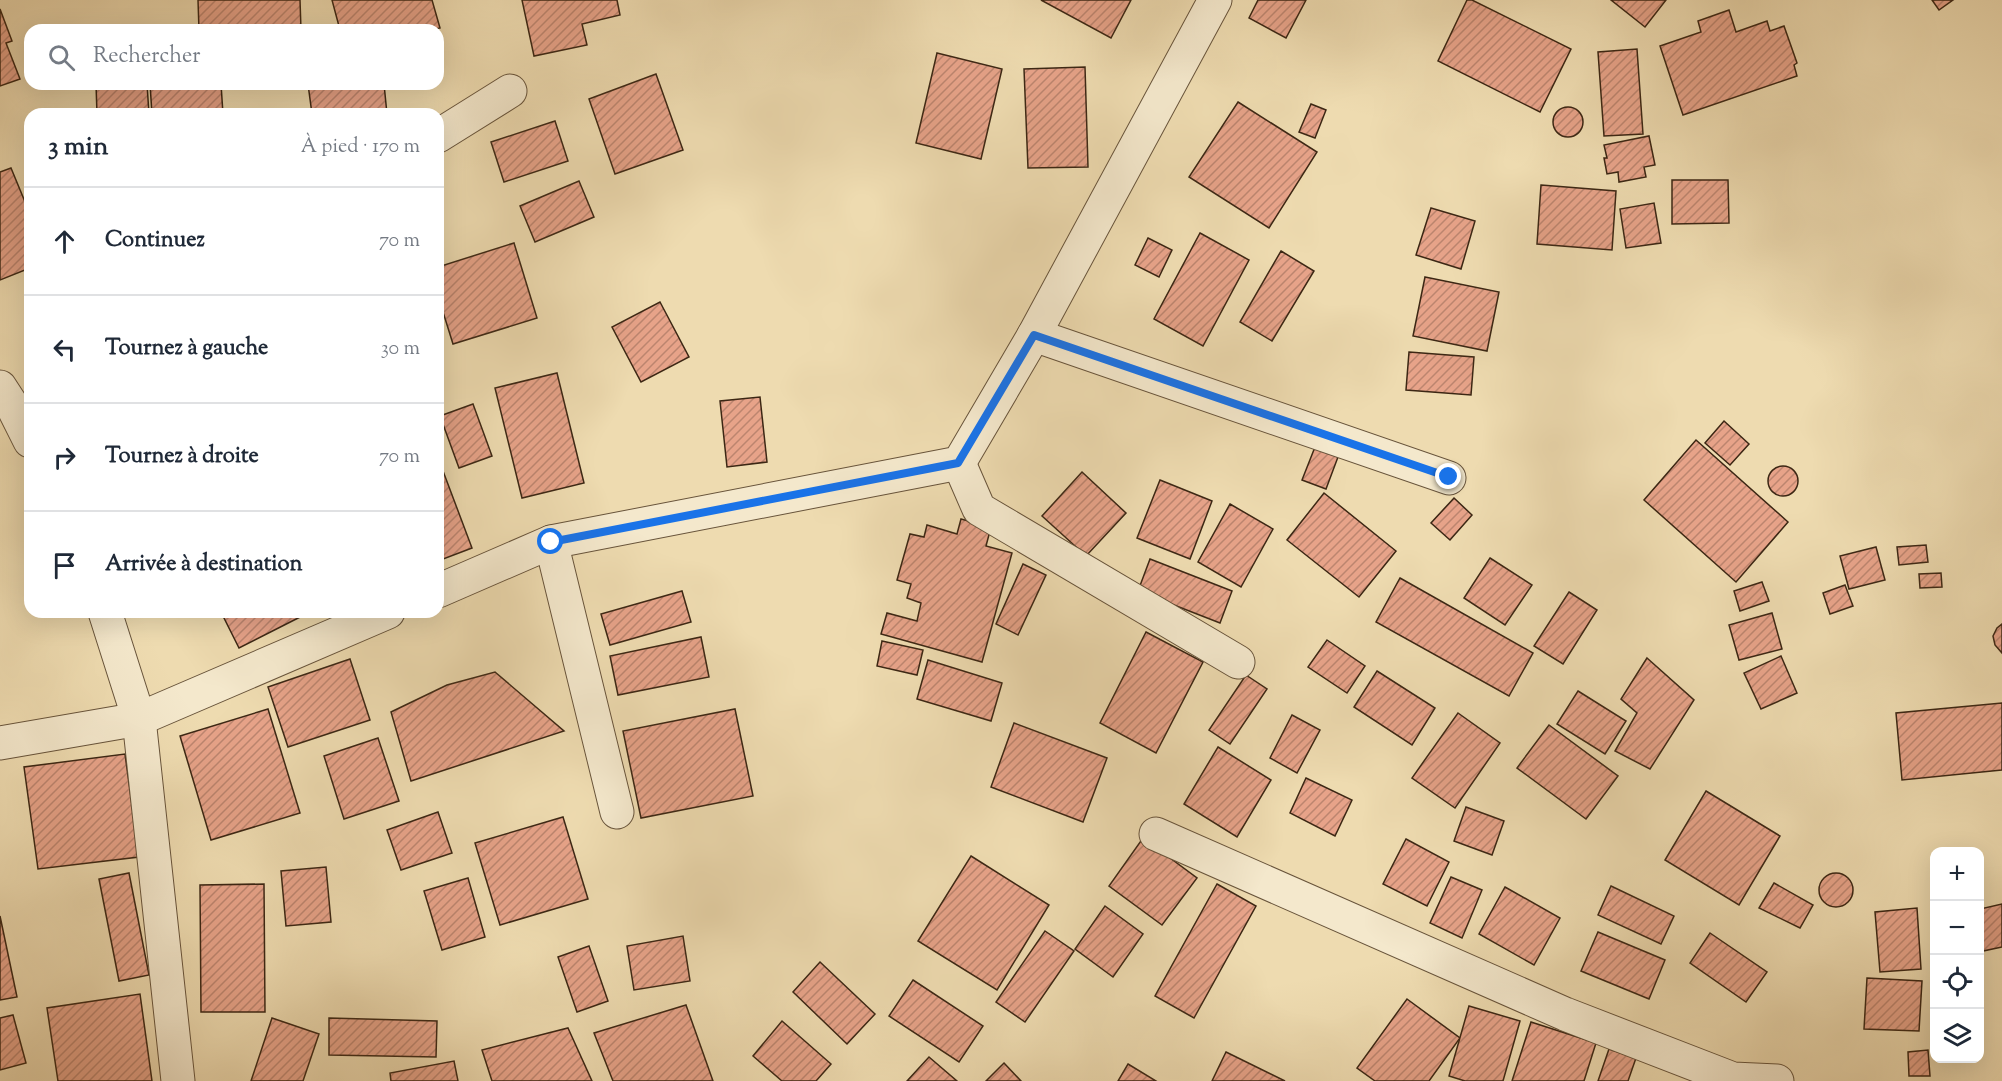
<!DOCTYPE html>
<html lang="fr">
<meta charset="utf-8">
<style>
:root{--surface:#fff;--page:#f2f2f3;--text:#1f2937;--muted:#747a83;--line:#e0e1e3}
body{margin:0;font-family:"Sorts Mill Goudy",serif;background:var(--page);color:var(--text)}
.controls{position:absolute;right:18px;bottom:18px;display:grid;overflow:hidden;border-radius:12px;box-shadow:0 6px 24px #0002}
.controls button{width:54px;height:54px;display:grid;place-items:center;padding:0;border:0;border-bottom:2px solid var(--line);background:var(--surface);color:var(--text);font:30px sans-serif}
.stop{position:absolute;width:18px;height:18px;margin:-14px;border:4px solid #1a73e8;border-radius:50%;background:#fff}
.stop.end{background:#1a73e8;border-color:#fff;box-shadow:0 2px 6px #0008}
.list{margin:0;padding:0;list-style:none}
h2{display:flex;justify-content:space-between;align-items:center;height:78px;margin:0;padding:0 24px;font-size:26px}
h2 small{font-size:20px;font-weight:400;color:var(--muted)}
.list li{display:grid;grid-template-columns:39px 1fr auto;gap:18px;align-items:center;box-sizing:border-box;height:108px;padding:0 24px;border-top:2px solid var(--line)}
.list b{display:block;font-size:22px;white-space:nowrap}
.list em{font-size:20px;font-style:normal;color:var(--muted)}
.icon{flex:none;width:33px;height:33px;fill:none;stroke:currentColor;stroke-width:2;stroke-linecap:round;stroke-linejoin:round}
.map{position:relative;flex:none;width:2002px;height:1081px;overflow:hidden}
.search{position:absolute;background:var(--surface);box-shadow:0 6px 24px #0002;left:24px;top:24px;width:420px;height:66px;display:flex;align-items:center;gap:15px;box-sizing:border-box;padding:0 21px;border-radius:18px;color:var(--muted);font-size:22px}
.panel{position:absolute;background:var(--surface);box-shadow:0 6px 24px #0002;left:24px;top:108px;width:420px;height:510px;border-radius:18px}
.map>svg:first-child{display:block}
</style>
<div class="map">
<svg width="2002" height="1081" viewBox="0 0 2002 1081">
<defs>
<pattern id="building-hatch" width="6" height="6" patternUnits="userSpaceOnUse" patternTransform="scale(1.5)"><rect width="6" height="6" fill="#e7a389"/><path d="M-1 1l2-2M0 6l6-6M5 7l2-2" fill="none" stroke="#bc856f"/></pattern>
</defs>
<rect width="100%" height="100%" fill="#eedbb0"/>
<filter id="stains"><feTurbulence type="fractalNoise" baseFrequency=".00333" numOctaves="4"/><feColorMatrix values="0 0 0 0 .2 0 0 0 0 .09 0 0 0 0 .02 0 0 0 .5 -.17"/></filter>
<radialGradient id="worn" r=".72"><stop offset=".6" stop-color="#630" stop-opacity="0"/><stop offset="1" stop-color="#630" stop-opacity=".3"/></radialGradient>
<g fill="url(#building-hatch)" stroke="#3c2714" stroke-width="1.5">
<polygon points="198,0 300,0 301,30 199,30"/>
<polygon points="332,0 432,0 440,28 431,30 340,30"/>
<polygon points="522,0 617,0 620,15 582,24 587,45 534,56"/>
<polygon points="1041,0 1131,0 1111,38"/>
<polygon points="1258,0 1306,0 1286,38 1249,18"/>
<polygon points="1467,0 1472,0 1571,49 1540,112 1438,61"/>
<polygon points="1611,0 1666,0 1645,27"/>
<polygon points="1932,0 1953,0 1939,10"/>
<polygon points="0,9 12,41 6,43 20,79 0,86"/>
<polygon points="1729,10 1736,32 1767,21 1770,31 1784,26 1797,63 1794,65 1797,76 1683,115 1660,46 1701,32 1698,21"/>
<polygon points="1637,49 1643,134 1604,136 1598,52"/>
<polygon points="937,53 1002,69 981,159 916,143"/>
<polygon points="1085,67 1088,167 1028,168 1024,69"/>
<polygon points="656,74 683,150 615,174 589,99"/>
<polygon points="96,84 147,84 149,114 97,114"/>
<polygon points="150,84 221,84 223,114 152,114"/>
<polygon points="308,84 384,84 387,114 312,114"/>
<polygon points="1238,102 1317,152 1269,228 1189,177"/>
<polygon points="1311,104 1326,110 1315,138 1299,132"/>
<circle cx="1568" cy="122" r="15"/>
<polygon points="555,121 568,161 504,182 491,142"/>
<polygon points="1649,136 1655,165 1644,167 1646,177 1619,182 1618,172 1607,174 1604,158 1607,158 1604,145"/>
<polygon points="11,168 30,214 30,268 0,280 0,172"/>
<polygon points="1672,180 1728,180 1729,223 1672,224"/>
<polygon points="579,181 594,217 535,242 520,206"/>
<polygon points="1541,185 1616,191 1612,250 1537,244"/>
<polygon points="1654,203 1661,243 1626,248 1620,209"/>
<polygon points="1431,208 1475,221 1461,269 1416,255"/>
<polygon points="1200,233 1249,260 1203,346 1154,319"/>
<polygon points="1148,238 1172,250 1159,277 1135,265"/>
<polygon points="514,243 537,318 453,344 438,296 438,267"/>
<polygon points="1281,251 1314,271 1272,341 1240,322"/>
<polygon points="1425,277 1499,292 1487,351 1413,336"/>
<polygon points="660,302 689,357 641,382 612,327"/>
<polygon points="1409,352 1474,357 1471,395 1406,390"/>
<polygon points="557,373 584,483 522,498 495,388"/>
<polygon points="760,397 767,462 727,467 720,401"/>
<polygon points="473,404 492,456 459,468 440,416"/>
<polygon points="1724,421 1749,444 1730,465 1705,443"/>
<polygon points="1696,440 1788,522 1736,582 1644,500"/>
<polygon points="1315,447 1338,457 1326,489 1302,480"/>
<polygon points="440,463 472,548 438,561 438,464"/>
<circle cx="1783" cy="481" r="15"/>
<polygon points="1082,472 1126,513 1086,556 1042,516"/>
<polygon points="1160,480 1212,501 1190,559 1137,538"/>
<polygon points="1324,493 1396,551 1359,597 1287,540"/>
<polygon points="1454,498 1472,515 1450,540 1431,523"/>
<polygon points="1230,504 1273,529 1241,587 1198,562"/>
<polygon points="961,519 991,527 986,546 1012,553 982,662 881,634 887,613 917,621 921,603 907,598 911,584 897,580 910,534 924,537 927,525 957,534"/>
<polygon points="1926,545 1928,562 1899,565 1897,547"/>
<polygon points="1876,547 1885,580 1849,589 1840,556"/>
<polygon points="1490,558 1532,585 1505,625 1464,598"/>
<polygon points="1150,559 1232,591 1220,623 1138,591"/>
<polygon points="1023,564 1046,575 1018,635 996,624"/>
<polygon points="1941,573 1942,587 1920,588 1919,574"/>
<polygon points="1400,578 1533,653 1509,696 1376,622"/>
<polygon points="1762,582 1769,601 1740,611 1734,591"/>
<polygon points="1845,585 1853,606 1830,614 1823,593"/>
<polygon points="682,591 691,622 610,645 601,614"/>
<polygon points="1569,592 1597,610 1563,664 1534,646"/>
<polygon points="221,612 310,612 239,648"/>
<polygon points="1772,613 1782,649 1739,660 1729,625"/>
<polygon points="2002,624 2002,653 1995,645 1993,636 1997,628"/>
<polygon points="1146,632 1203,662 1156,753 1100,723"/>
<polygon points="701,637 709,677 618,695 610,656"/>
<polygon points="1327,640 1365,666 1347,693 1308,667"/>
<polygon points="882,641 923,650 917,675 877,666"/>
<polygon points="1781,656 1797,693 1761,709 1744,673"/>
<polygon points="1647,658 1694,700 1650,769 1615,751 1637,713 1621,699"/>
<polygon points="350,659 370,720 288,747 268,687"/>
<polygon points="928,660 1002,683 991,721 917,699"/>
<polygon points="1377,671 1435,708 1412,745 1354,707"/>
<polygon points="495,672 564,731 411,781 391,712 447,685"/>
<polygon points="1246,675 1267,689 1230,744 1209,730"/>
<polygon points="1578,691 1626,721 1605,754 1557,724"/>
<polygon points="2002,703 2002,770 1902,780 1896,713"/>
<polygon points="268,709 300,813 211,840 180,736"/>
<polygon points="735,709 753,796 641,818 623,731"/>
<polygon points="1458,713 1500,743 1455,808 1412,778"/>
<polygon points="1292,715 1320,730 1297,773 1270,758"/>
<polygon points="1014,723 1107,758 1083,822 991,787"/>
<polygon points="1549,725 1618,776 1586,819 1517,768"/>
<polygon points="378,738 399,801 344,819 324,756"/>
<polygon points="1218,747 1271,780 1237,837 1184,804"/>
<polygon points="125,754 139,857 38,869 24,767"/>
<polygon points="1306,778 1352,800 1335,836 1290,813"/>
<polygon points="1706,791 1780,836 1739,905 1665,860"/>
<polygon points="1466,807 1504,821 1492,855 1454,841"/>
<polygon points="438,812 452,853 401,870 387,830"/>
<polygon points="563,817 588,899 500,925 475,843"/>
<polygon points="1143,838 1197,878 1162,925 1109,886"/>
<polygon points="1406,839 1449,862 1427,906 1383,884"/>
<polygon points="971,856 1049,905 997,990 918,941"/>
<polygon points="326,867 331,922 286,926 281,871"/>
<circle cx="1836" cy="890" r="17"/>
<polygon points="129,873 149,975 119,981 99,879"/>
<polygon points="1451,877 1482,890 1462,938 1430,923"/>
<polygon points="468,878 485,937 442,950 424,891"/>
<polygon points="1774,883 1813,905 1800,928 1759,908"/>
<polygon points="264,884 265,1012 201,1012 200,885"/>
<polygon points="1217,884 1256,906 1194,1018 1155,996"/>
<polygon points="1611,886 1674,916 1661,944 1598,915"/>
<polygon points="1505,887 1560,918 1534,965 1479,934"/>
<polygon points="2002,904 2002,947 1983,951 1980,936 1980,909"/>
<polygon points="1105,906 1143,934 1113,977 1075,949"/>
<polygon points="1917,908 1921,969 1880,972 1875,912"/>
<polygon points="0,916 17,997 0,1000"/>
<polygon points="1045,931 1074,951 1025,1022 996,1002"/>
<polygon points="1598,932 1665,960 1649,999 1581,971"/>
<polygon points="1710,933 1767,972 1746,1002 1690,963"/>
<polygon points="683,936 690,981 634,990 627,946"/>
<polygon points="589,946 608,1001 577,1012 558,957"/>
<polygon points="820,962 875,1014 847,1044 793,992"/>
<polygon points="1867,978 1922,981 1919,1031 1864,1029"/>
<polygon points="913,980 983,1026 959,1062 889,1016"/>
<polygon points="140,994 152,1081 58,1081 47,1008"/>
<polygon points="1407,999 1460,1038 1429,1081 1375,1081 1357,1068"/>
<polygon points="686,1005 713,1081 613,1081 594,1033"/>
<polygon points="1469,1006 1520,1021 1503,1081 1465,1081 1449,1076"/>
<polygon points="13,1015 26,1063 0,1070 0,1018"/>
<polygon points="272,1018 319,1034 303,1081 251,1081"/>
<polygon points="329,1018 437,1021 436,1057 329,1055"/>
<polygon points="782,1021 831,1064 816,1081 782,1081 753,1056"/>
<polygon points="1531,1022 1596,1043 1584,1081 1512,1081"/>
<polygon points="568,1028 592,1081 492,1081 482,1050"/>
<polygon points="1609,1049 1636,1058 1628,1081 1598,1081"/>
<polygon points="1928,1050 1930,1076 1909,1076 1908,1052"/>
<polygon points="1226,1052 1285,1081 1212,1081"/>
<polygon points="929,1057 957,1081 907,1081"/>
<polygon points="454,1061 458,1081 391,1081 390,1073"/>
<polygon points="1004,1063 1021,1081 986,1081"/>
<polygon points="1128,1064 1156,1081 1118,1081"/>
</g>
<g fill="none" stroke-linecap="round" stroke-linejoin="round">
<defs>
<g id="minor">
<polyline points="438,136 510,91"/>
<polyline points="1034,335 1449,478"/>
<polyline points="0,387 13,407 30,441"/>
<polyline points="959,463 979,509 1238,662"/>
<polyline points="551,542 617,812"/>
<polyline points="438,591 551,542 959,463 1034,335 1215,0"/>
<polyline points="105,612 139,719 178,1081"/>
<polyline points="0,743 139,719 388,612"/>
<polyline points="1156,834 1565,1014 1733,1079 1777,1081"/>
</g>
</defs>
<use href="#minor" stroke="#68543b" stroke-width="35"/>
<use href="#minor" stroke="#f4e8cc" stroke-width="33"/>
</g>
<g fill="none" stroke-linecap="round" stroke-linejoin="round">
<polyline stroke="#1a73e8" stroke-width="8" points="551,542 958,463 1034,335 1449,477"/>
</g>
<rect width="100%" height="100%" filter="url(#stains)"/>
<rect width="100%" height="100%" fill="url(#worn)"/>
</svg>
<div class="controls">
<button>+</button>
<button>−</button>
<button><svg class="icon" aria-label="locate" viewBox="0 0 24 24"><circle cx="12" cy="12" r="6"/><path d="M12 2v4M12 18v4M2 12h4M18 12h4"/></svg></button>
<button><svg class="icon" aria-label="layers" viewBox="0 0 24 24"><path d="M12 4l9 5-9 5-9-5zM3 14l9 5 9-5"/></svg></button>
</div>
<div class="stop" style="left:551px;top:542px"></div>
<div class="stop end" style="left:1449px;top:477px"></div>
<div class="search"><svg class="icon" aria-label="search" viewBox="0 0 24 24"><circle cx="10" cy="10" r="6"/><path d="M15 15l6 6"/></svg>Rechercher</div>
<section class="panel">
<h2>3 min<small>À pied · 170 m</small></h2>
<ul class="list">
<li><svg class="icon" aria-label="ahead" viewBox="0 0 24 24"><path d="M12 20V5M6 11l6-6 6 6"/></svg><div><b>Continuez</b></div><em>70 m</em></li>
<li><svg class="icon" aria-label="left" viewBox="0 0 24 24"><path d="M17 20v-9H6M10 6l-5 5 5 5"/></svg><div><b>Tournez à gauche</b></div><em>30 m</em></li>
<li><svg class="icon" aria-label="right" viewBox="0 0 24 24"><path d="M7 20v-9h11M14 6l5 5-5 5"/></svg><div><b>Tournez à droite</b></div><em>70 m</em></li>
<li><svg class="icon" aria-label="arrive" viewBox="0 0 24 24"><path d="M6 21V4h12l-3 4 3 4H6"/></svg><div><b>Arrivée à destination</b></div></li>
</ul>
</section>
</div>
